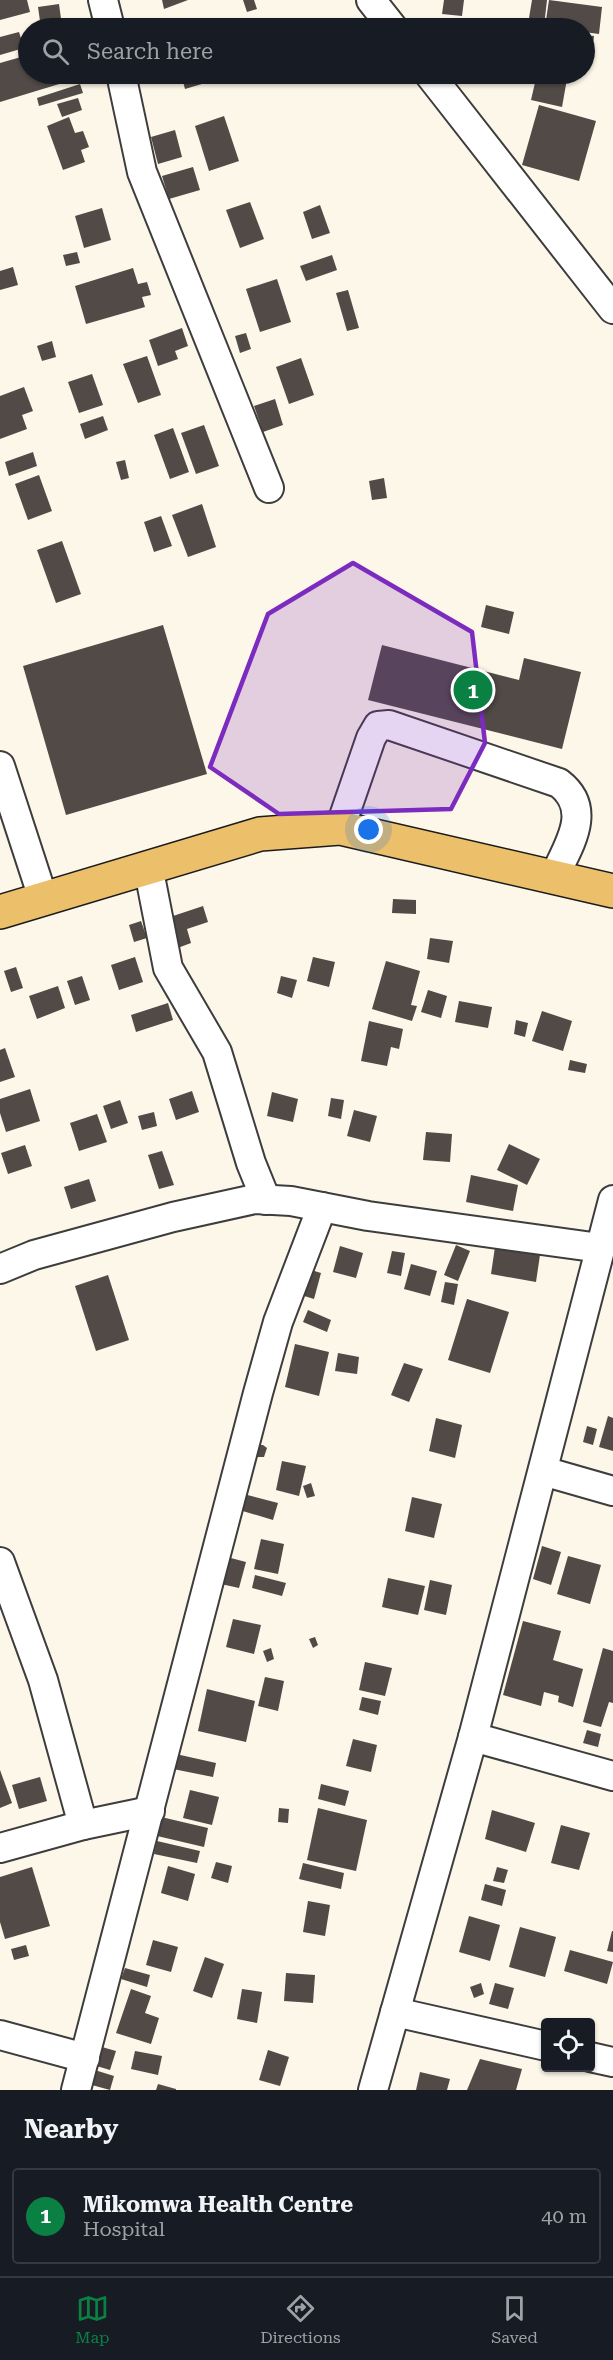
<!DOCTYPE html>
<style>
:root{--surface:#171b24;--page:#242831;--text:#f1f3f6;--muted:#9ea1a6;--line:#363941;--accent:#0b8043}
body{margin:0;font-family:"Roboto Serif",serif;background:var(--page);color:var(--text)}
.controls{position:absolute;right:18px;bottom:18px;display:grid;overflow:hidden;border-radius:6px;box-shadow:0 2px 4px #0004}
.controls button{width:54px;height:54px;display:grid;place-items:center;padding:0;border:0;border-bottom:2px solid var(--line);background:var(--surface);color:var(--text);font:30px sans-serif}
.you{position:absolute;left:369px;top:830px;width:21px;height:21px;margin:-15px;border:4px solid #fff;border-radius:50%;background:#1a73e8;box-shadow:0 0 0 9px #1a73e833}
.badge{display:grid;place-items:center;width:39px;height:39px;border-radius:50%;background:var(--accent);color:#fff;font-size:20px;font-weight:700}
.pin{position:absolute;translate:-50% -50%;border:3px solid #fff;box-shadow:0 2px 6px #0006}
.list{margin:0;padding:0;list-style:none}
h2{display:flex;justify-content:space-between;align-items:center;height:78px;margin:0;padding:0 24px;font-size:26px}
h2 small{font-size:20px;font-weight:400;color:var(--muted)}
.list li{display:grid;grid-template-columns:39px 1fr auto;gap:18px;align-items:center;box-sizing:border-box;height:96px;margin:0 12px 12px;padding:0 12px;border:2px solid var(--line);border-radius:6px}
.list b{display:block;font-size:22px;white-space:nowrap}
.list p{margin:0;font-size:20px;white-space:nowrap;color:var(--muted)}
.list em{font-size:20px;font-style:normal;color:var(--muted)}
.icon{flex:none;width:33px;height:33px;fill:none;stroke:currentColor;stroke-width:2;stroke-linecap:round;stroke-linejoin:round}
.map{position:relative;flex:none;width:613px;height:2090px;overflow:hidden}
.search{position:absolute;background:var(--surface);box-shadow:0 2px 4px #0004;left:18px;right:18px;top:18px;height:66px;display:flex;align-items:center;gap:15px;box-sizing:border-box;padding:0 21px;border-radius:33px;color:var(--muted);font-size:22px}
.sheet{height:186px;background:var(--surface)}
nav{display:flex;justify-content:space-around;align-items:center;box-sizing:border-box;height:84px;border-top:2px solid var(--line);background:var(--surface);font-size:16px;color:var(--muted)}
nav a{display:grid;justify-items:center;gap:3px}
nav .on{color:var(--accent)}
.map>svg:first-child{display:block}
</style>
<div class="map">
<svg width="613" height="2090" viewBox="0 0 613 2090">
<rect width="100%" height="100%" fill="#fdf7e9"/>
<g fill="#514a47">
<polygon points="0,0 27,0 30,12 0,20"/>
<polygon points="162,0 188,0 164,9"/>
<polygon points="243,0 254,0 257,9 247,12"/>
<polygon points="444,0 464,0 462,16 442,14"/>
<polygon points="532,0 547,0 544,26 528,24"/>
<polygon points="549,0 602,7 599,34 584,32 584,28 545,27"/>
<polygon points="59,4 62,26 41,28 38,7"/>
<polygon points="192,20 195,28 169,28"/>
<polygon points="19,32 24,48 0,55 0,37"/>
<polygon points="584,35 594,36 590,67 584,66"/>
<polygon points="28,55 28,74 77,74 79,78 0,102 0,63"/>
<polygon points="181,74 210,74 212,81 185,89"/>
<polygon points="537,74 567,79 562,107 531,100"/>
<polygon points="80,84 83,93 39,106 37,98"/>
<polygon points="78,98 82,110 62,117 57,104"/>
<polygon points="539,105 596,121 579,181 522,165"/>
<polygon points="224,116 239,161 209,171 195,126"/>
<polygon points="69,117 75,133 83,131 89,147 81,150 85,162 63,170 47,126"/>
<polygon points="175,130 182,157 158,164 151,137"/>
<polygon points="193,167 200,190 169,199 162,176"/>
<polygon points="250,202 264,239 240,248 226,210"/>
<polygon points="320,205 330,233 312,239 303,212"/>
<polygon points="102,208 111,240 84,248 75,216"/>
<polygon points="77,252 80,263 66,266 63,255"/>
<polygon points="332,255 337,270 306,281 300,266"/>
<polygon points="13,267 18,285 0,290 0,271"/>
<polygon points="133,268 138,284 147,282 151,295 142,297 145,307 86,324 75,286"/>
<polygon points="277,279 291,322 260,332 246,289"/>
<polygon points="348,290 359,328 347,331 336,293"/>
<polygon points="182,328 188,346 175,351 178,359 158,366 149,340"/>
<polygon points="246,333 251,349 240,353 235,336"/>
<polygon points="52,341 56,357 42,361 37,346"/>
<polygon points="147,356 161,395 138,403 123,364"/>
<polygon points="301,358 314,395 289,404 276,367"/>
<polygon points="92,374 103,405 79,413 68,382"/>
<polygon points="24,387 33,411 22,415 27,429 0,439 0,396"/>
<polygon points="275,399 283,425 263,432 254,406"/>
<polygon points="103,416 108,430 85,439 80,424"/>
<polygon points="204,425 219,466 196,474 181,433"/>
<polygon points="173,428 189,472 170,479 154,435"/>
<polygon points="33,452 37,466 9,476 5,462"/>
<polygon points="125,460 129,478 121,480 116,462"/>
<polygon points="39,475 52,511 28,520 15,484"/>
<polygon points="384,478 387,498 372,500 369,481"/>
<polygon points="202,504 216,547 188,557 172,515"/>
<polygon points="161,516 172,546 154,552 144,522"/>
<polygon points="62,541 81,594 56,603 37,550"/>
<polygon points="486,605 514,612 509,634 481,627"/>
<polygon points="163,625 207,774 66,815 23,666"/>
<polygon points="382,645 519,680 524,658 581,672 562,749 368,700"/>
<polygon points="393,899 416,900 416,914 392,913"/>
<polygon points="203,906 208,922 187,929 191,943 175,949 164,919"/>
<polygon points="141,921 147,938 134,942 129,925"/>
<polygon points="430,938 453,941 449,963 427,959"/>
<polygon points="135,957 143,982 119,990 111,965"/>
<polygon points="313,957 335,962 329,987 307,981"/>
<polygon points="386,961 420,971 411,1005 417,1006 412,1021 372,1009"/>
<polygon points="16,967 23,988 11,992 4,971"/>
<polygon points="82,976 90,1000 75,1005 67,981"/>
<polygon points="281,976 297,980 292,998 277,993"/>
<polygon points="58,986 65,1008 37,1019 29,996"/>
<polygon points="428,990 447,996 441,1018 421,1012"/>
<polygon points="459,1001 492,1007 488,1028 455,1022"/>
<polygon points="168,1003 173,1020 136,1032 131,1015"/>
<polygon points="542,1011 572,1021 563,1051 532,1041"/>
<polygon points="516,1020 528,1023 525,1037 514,1034"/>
<polygon points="369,1021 403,1029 399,1049 391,1047 387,1066 361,1061"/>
<polygon points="5,1048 15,1077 0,1082 0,1050"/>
<polygon points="570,1060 587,1064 585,1073 568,1070"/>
<polygon points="30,1089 40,1121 6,1132 0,1113 0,1099"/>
<polygon points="192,1091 199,1112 176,1120 169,1099"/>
<polygon points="272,1092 298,1099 293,1122 267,1116"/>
<polygon points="331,1098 344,1100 341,1119 328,1116"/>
<polygon points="120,1100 128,1123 111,1129 103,1106"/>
<polygon points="354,1110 377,1116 370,1142 347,1136"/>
<polygon points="154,1112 157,1126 142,1130 138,1116"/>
<polygon points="97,1114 107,1142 79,1151 70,1123"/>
<polygon points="426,1132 452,1134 450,1162 423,1160"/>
<polygon points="509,1144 540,1159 527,1185 497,1170"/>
<polygon points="25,1145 32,1166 8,1174 1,1153"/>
<polygon points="162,1151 174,1185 159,1189 148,1155"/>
<polygon points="471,1175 518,1185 513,1211 466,1202"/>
<polygon points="89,1179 96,1201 71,1209 64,1187"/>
<polygon points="456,1245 470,1251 458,1281 444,1275"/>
<polygon points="340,1246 363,1253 356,1278 333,1272"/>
<polygon points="495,1247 540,1255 536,1282 491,1274"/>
<polygon points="392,1251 405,1253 401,1276 387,1273"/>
<polygon points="411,1264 437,1271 430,1296 404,1289"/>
<polygon points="308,1269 321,1273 314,1299 301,1295"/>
<polygon points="108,1275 129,1340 96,1351 75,1286"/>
<polygon points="445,1282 458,1284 454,1305 441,1302"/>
<polygon points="467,1299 509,1312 490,1373 448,1360"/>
<polygon points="308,1310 331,1320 327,1332 303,1322"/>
<polygon points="295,1344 329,1352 319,1396 285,1387"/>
<polygon points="338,1353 359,1357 357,1374 335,1371"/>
<polygon points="404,1363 423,1369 409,1402 391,1395"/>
<polygon points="608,1416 613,1418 613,1451 599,1447"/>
<polygon points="436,1418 462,1425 455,1458 429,1451"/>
<polygon points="587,1426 597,1429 593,1445 583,1442"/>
<polygon points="258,1445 263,1445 267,1448 264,1457 258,1457 255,1454"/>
<polygon points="282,1461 306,1466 299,1496 276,1490"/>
<polygon points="311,1483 315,1496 307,1498 303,1486"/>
<polygon points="240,1493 278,1503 273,1520 236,1509"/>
<polygon points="412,1497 442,1504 434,1538 405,1531"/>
<polygon points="261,1539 284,1544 278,1574 254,1569"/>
<polygon points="542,1546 561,1552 551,1585 533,1579"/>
<polygon points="568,1556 601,1565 590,1604 557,1594"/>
<polygon points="227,1557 246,1562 239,1588 221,1584"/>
<polygon points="255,1575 286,1583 282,1596 252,1588"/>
<polygon points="388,1578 425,1586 418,1615 382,1607"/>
<polygon points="430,1580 452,1585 446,1615 424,1610"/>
<polygon points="233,1619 261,1625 254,1654 226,1647"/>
<polygon points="523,1621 561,1631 553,1660 583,1669 573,1707 558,1702 559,1696 544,1692 541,1706 503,1695"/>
<polygon points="315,1637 318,1645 313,1648 309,1639"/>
<polygon points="271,1648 274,1659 267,1662 263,1651"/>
<polygon points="603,1648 613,1651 613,1703 609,1702 601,1727 583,1722"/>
<polygon points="365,1662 392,1668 385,1696 359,1690"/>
<polygon points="265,1677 284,1681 278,1711 258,1706"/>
<polygon points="207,1689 255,1701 246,1742 198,1731"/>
<polygon points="362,1697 381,1701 378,1715 359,1710"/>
<polygon points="587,1730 601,1734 598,1747 583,1743"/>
<polygon points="353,1739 377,1745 371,1772 346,1766"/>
<polygon points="176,1754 216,1763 213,1777 173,1769"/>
<polygon points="0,1770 12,1803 0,1808"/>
<polygon points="40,1777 47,1801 19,1809 12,1785"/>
<polygon points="321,1784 349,1791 345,1806 318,1799"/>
<polygon points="190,1790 219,1797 212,1825 183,1818"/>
<polygon points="279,1808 289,1809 288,1823 278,1822"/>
<polygon points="318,1808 367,1820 356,1871 307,1860"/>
<polygon points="492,1810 535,1823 526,1852 485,1839"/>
<polygon points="157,1816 208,1828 204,1847 153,1835"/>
<polygon points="561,1825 590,1833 579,1870 551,1863"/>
<polygon points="157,1841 200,1851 197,1863 154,1854"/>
<polygon points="216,1862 232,1866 228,1883 211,1878"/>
<polygon points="303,1863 344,1873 341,1889 299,1879"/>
<polygon points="168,1866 195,1874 188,1901 161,1893"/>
<polygon points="32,1867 50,1926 5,1939 0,1922 0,1877"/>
<polygon points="497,1867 508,1870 504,1883 493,1881"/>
<polygon points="485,1884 506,1890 502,1906 481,1900"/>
<polygon points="308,1901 330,1905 325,1936 303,1932"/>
<polygon points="469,1916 500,1925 490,1961 459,1952"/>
<polygon points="520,1927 556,1937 545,1977 509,1967"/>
<polygon points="612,1931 613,1931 613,1952 607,1951"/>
<polygon points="153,1940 178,1947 171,1972 146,1965"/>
<polygon points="26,1945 29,1956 14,1960 11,1949"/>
<polygon points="570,1950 613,1962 607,1984 564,1971"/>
<polygon points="205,1957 224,1964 212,1998 193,1991"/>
<polygon points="125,1968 150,1975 147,1987 121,1979"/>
<polygon points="286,1973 315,1975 313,2003 284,2001"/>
<polygon points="481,1983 484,1994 474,1998 470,1987"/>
<polygon points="495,1983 514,1988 508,2009 489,2004"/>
<polygon points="131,1989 151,1996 145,2013 159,2018 151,2044 116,2033"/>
<polygon points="242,1989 262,1992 257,2023 237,2019"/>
<polygon points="95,2045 116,2051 110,2070 90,2064"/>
<polygon points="268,2050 289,2057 280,2086 259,2080"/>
<polygon points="135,2051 162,2056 158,2075 131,2069"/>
<polygon points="480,2059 522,2069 516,2090 467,2090"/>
<polygon points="85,2067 114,2076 110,2090 81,2082"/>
<polygon points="420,2072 450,2079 447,2090 416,2090"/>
<polygon points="158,2084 176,2089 176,2090 156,2090"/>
</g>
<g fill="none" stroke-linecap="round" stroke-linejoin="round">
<defs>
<g id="minor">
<polyline points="103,0 110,28"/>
<polyline points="371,0 393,28"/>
<polyline points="121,74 142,172 269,488"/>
<polyline points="429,74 613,309"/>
<polyline points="0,766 43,898"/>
<path d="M340,828L371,738L378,726L389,725L559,783C594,810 568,846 554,877"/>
<polyline points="148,866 168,968 217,1052 251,1163 266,1200"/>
<polyline points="0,1269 34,1255 173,1217 255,1199 291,1201 368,1216 600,1248"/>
<polyline points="543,1471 613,1491"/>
<polyline points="0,1562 43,1680 83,1825"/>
<polyline points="473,1737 613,1776"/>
<polyline points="0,1848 83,1825 150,1811"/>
<polyline points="395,2012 546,2046"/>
<polyline points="0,2035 85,2058"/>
<polyline points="590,2057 613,2062"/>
<polyline points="76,2090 258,1393 278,1322 322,1207"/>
<polyline points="373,2090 473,1737 613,1200"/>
</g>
<polyline id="major" points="0,912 260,834 340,828 613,891"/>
</defs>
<use href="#minor" stroke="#3d3d3d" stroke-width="32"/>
<use href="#major" stroke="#1b1b1b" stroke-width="36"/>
<use href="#minor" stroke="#fff" stroke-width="28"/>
<use href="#major" stroke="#ecbf6a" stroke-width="33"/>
</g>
<path fill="#7b2cbf" fill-opacity="0.2" stroke="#7b2cbf" stroke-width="4.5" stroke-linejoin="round" d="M353,563L472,632L485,743L451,809L279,814L210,767L268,614Z"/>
</svg>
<div class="controls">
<button><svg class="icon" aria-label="locate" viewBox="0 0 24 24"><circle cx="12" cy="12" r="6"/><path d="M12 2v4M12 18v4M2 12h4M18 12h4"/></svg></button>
</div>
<div class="you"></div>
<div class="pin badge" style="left:473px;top:690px">1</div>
<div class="search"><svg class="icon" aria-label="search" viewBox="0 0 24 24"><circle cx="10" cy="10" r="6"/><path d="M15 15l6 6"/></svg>Search here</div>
</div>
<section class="sheet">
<h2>Nearby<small></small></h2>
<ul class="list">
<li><span class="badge">1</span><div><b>Mikomwa Health Centre</b><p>Hospital</p></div><em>40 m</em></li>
</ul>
</section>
<nav>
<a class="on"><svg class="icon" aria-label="map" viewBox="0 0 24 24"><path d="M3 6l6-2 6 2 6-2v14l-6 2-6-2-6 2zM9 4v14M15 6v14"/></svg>Map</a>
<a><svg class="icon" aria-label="directions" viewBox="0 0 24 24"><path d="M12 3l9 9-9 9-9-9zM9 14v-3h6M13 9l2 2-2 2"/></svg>Directions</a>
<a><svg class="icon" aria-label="saved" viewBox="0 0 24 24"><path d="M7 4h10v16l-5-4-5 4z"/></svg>Saved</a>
</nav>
